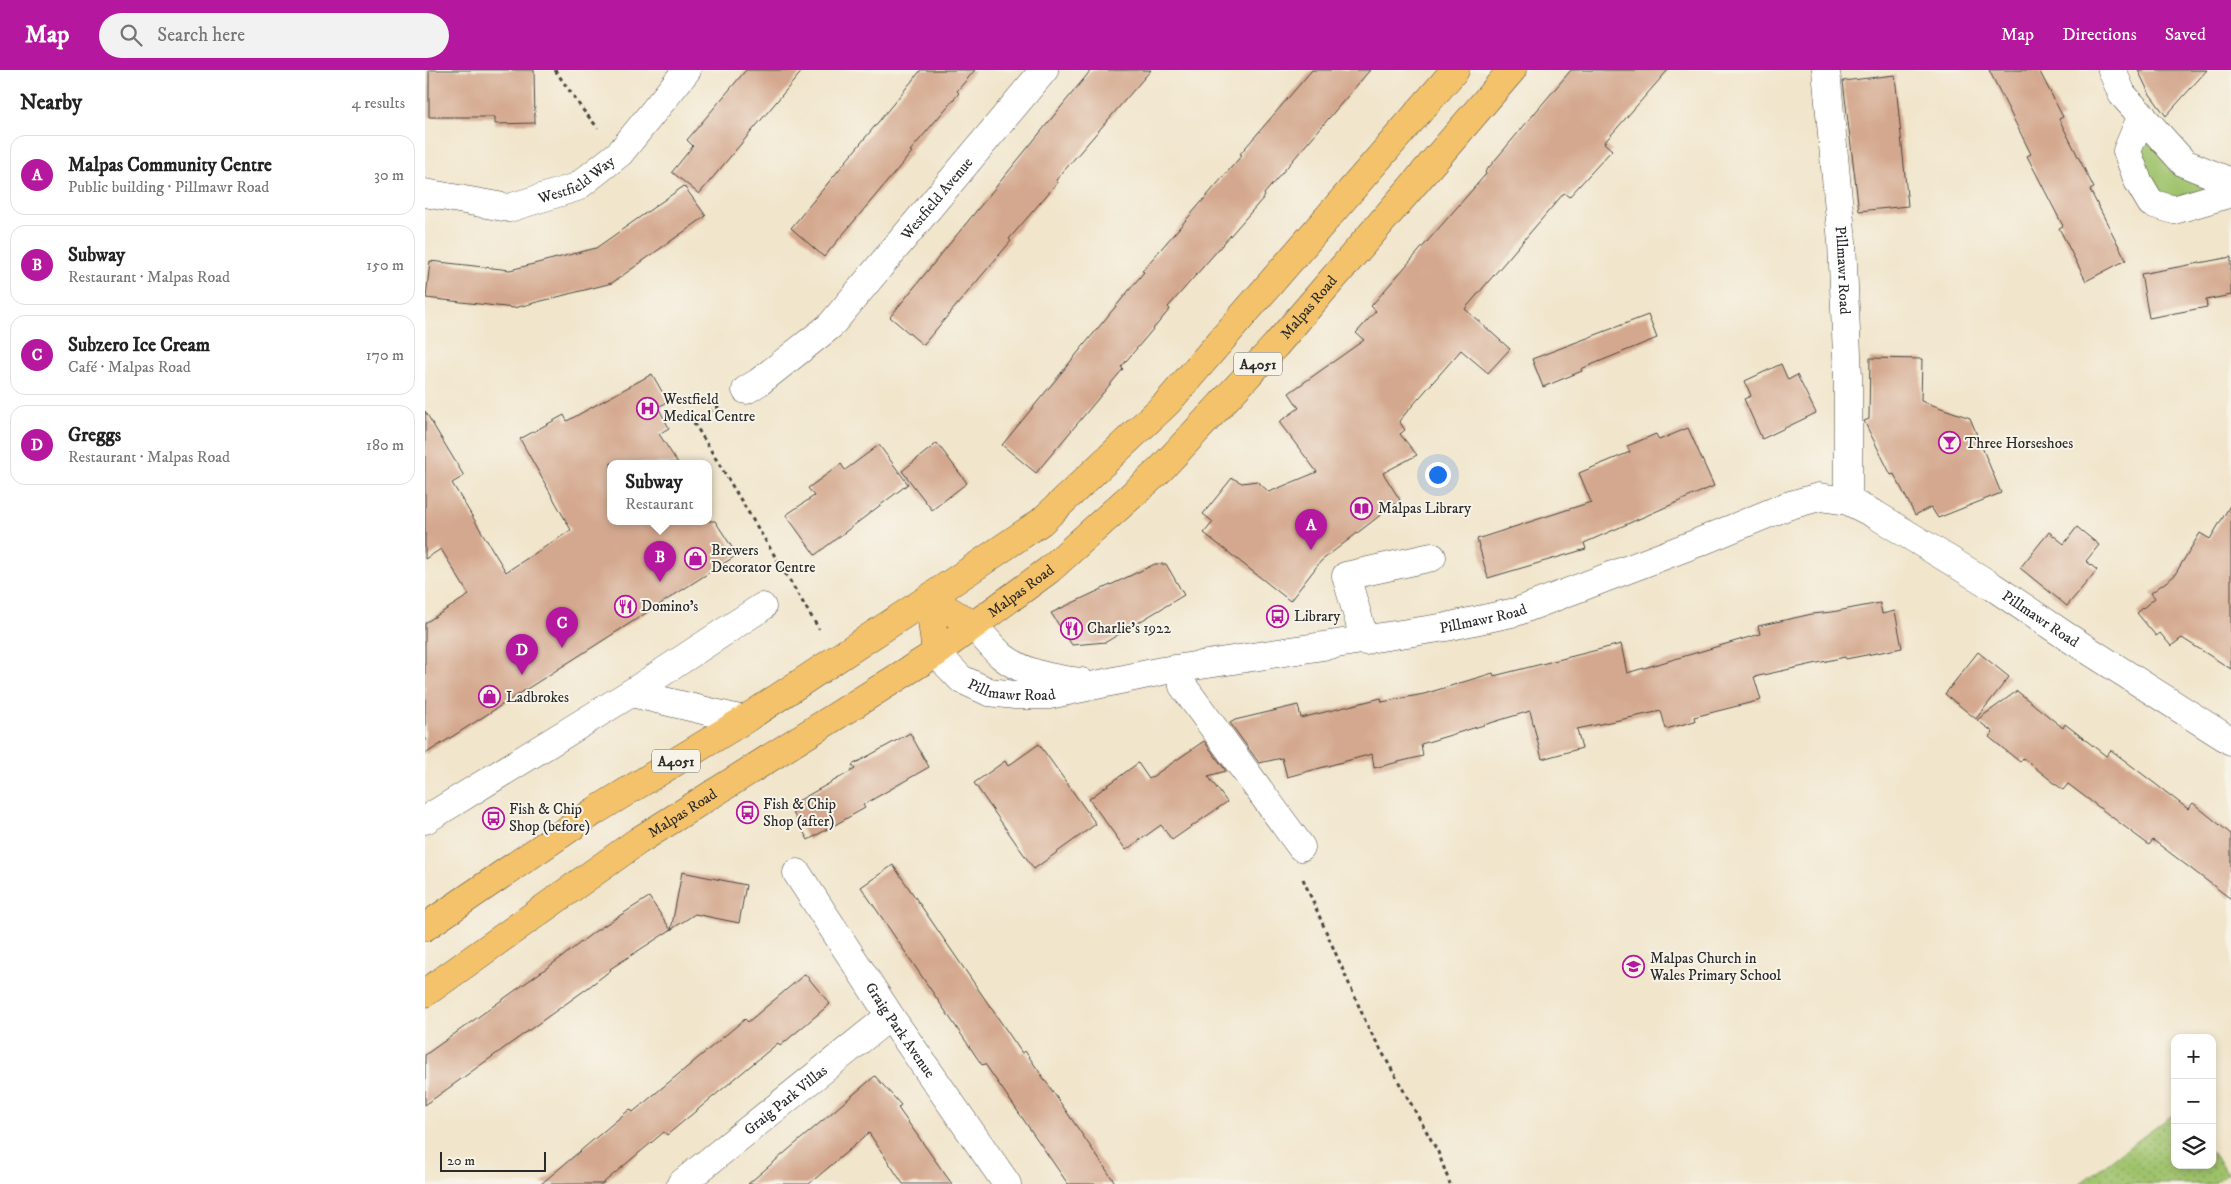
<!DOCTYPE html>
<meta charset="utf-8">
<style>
:root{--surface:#fff;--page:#f2f2f2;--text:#222;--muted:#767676;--line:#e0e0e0;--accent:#b5179e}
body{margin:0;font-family:"IM FELL DW Pica",serif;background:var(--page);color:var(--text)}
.controls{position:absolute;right:15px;bottom:15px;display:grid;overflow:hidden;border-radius:10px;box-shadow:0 2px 8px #0003}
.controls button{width:45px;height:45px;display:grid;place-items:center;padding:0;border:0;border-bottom:1px solid var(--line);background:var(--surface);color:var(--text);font:25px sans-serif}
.scale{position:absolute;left:15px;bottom:12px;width:106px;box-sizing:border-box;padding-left:5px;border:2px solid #2b2b2b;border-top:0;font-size:14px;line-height:18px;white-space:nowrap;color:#2b2b2b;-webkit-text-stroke:4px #f7f3e8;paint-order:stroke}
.you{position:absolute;left:1012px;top:404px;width:18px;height:18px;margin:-12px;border:4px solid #fff;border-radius:50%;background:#1a73e8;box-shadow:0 0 0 8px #1a73e833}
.badge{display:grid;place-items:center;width:32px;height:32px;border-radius:50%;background:var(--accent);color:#fff;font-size:16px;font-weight:700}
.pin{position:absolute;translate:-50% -41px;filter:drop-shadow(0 1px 2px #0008)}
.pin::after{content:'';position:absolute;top:26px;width:18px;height:15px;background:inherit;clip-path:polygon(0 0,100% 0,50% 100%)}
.popup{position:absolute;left:182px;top:390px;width:105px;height:65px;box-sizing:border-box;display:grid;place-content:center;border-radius:10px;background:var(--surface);filter:drop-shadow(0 1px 4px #0005);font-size:16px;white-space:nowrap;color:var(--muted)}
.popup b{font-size:19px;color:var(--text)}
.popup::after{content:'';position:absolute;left:50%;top:100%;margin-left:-10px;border:10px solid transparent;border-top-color:var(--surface)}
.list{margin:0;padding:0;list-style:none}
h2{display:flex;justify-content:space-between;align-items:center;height:65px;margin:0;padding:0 20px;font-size:21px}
h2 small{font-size:16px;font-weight:400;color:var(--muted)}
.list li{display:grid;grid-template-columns:32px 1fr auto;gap:15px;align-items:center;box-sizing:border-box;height:80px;margin:0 10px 10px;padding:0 10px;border:1px solid var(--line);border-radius:15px}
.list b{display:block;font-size:19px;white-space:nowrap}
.list p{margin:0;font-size:16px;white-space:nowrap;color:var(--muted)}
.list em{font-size:16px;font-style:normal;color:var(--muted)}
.icon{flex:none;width:28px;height:28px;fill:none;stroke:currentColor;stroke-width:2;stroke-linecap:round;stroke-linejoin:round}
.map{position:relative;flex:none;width:1806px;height:1114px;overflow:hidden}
header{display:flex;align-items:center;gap:30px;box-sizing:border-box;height:70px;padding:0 25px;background:var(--accent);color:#fff}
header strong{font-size:24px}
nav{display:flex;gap:28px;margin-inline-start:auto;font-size:18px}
.search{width:350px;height:45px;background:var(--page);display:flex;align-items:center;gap:12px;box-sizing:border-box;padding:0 18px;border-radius:28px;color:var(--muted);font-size:19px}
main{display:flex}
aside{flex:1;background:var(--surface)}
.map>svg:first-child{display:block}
</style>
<header>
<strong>Map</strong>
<div class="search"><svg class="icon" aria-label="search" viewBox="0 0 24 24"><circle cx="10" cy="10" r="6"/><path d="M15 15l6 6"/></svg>Search here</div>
<nav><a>Map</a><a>Directions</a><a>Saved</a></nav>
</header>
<main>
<aside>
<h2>Nearby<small>4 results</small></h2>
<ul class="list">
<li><span class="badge">A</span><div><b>Malpas Community Centre</b><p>Public building · Pillmawr Road</p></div><em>30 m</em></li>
<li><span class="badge">B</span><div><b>Subway</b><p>Restaurant · Malpas Road</p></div><em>150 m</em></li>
<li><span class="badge">C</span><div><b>Subzero Ice Cream</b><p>Café · Malpas Road</p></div><em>170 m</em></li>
<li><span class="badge">D</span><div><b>Greggs</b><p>Restaurant · Malpas Road</p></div><em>180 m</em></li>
</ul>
</aside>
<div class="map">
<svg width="1806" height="1114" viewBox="0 0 1806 1114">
<defs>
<pattern id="park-dots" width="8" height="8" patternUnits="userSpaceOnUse" patternTransform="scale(1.25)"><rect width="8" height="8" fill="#9ec26b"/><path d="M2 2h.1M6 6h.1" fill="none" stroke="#819e58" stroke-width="1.8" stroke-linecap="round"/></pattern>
</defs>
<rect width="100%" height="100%" fill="#f7f3e8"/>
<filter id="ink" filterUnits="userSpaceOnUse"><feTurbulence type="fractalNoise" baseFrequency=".02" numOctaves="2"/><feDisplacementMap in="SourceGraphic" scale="10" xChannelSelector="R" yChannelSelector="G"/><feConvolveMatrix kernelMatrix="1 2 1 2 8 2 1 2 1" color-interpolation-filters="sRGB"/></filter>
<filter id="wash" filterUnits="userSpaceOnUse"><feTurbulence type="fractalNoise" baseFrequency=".0096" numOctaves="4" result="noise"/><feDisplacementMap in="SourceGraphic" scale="20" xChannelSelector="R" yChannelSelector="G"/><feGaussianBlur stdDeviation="1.12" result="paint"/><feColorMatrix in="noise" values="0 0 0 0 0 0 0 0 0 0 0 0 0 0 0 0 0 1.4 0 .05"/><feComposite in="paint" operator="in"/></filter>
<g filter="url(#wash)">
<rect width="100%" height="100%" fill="#f1e5cb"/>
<polygon fill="#9ec26b" stroke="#64764b" points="1718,65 1790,116 1752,127 1727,120 1715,79"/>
<polygon fill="url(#park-dots)" stroke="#64764b" points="1750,1043 1750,1095 1787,1095 1787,1082 1803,1103 1788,1114 1654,1114"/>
<g id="blocks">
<g fill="#d4a88e">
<polygon points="4,0 109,0 110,53 70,54 70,47 4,47"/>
<polygon points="321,0 378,0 274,124 247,102 268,76 262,70"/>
<polygon points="496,0 550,0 532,21 534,23 485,81 487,82 399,187 366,158"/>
<polygon points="666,0 726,0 631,110 633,112 584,169 586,171 498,275 465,247"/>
<polygon points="887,0 945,0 839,124 840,126 743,237 745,239 696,297 698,299 611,403 577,375 719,202 717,201 817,85 815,84"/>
<polygon points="1146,0 1243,0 1179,73 1187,80 1144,127 1139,123 1040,239 1085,279 1063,303 1036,280 974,351 980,360 975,364 992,385 958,403 975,430 896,491 865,531 779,463 788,452 778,444 807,408 817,413 832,411 844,422 892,402 854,352 874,338 864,323 939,270 931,263 951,241 946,236 1061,104 1060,102"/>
<polygon points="1564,0 1614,0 1638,47 1634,49 1669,118 1665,120 1701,190 1661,211 1634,158 1638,156 1602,86 1606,84"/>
<polygon points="1713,0 1782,0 1741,46 1724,23"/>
<polygon points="1470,5 1483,136 1434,141 1418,11"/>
<polygon points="259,116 281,146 187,213 89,238 1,228 5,191 85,200 171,178"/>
<polygon points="1806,187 1806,225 1781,230 1782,237 1724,248 1716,204"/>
<polygon points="1223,245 1232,268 1156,299 1157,301 1118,317 1107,289"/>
<polygon points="1445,288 1497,289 1496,331 1545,348 1576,423 1513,448 1506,437 1490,445 1469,404 1466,405 1439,351 1444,349"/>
<polygon points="1356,294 1363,310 1372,305 1391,343 1337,369 1319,329 1326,326 1320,311"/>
<polygon points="227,304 243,332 233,337 244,358 234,364 253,393 186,393 186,451 290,451 312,485 0,684 0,553 44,525 16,479 0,489 0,341 39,406 27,413 81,502 146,460 95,369 139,345 142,351"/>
<polygon points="1263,358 1289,416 1159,473 1161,479 1063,508 1052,469 1166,432 1154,403 1205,382 1202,376 1231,364 1234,370"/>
<polygon points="512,373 542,413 507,440 477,401"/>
<polygon points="454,375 483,414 390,485 361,445 389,426 383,418 416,394 420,400"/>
<polygon points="1806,434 1806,599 1757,568 1746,576 1735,563 1731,566 1712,543 1730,528 1726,523 1749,506 1775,463 1785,469"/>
<polygon points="1652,457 1674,475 1661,491 1672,500 1642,536 1595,498 1624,462 1639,474"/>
<polygon points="730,494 741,494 759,525 681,572 647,575 626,543"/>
<polygon points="1455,533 1457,544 1470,541 1477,578 1421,589 1420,587 1329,607 1336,630 1269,647 1270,651 1241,659 1236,641 1152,659 1157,678 1117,689 1105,641 996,674 998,686 949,698 947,684 862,707 857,688 834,693 805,653 810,650 873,635 876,648 956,628 957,632 999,624 1068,603 1069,606 1196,574 1202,603 1335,564 1333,556 1387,544 1407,542"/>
<polygon points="1553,582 1584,607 1551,649 1520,624"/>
<polygon points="1592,621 1638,658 1640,654 1681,686 1686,680 1763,739 1768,733 1806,764 1806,829 1728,770 1724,775 1643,714 1638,720 1598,688 1595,692 1564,667 1568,662 1552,650"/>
<polygon points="485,663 504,697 438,735 440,738 383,770 364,736 430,699 427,695"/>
<polygon points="779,671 801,701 783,706 802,732 747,770 736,755 701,780 664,729 713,693 724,709"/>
<polygon points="614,674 671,754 609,799 549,713 580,691 583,696"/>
<polygon points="468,795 597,983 600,981 691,1114 643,1114 560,994 557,995 436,817"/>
<polygon points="257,802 321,815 314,853 270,844 185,899 186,900 160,920 0,1035 0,985 137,887 169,862 224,827 246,860"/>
<polygon points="380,904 405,934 355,976 353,973 242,1065 239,1062 177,1114 116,1114 205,1039 208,1042 320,949 323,952"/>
<polygon points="450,1006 476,1035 473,1038 527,1114 478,1114 444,1063 384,1114 323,1114"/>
</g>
</g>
</g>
<g filter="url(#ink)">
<use href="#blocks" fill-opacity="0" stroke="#494743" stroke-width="1"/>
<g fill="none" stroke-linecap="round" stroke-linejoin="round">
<defs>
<g id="minor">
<path id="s1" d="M1401,0L1417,172L1423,307V431"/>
<polyline points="1687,0 1697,24 1759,93 1806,112"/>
<polyline points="1717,45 1702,81 1713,111 1726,133 1749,140 1806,123"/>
<path id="s2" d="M0,123L84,138L152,117L195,83L262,0"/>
<path id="s3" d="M321,320L334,312L405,256L619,0"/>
<path d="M548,555C558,565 567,578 578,587C600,604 629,609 656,612"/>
<polyline points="940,571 921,506 1007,487"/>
<path id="s4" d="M511,583L536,609L564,622L590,625H624L737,601L1021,557L1091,542L1272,473L1362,436L1394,427L1423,431L1451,445L1567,516L1641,566L1806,671"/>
<polyline points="754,599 758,616 876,777"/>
<polyline points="206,623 319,650"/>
<polyline points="0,750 206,623 337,537"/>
<path id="s5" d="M372,803L465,946L582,1114"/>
<path id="s6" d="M256,1114L465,946"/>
</g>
<g id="major">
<polyline points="504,528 511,583"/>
<polyline points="504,528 548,555"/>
<polyline points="0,857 170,741 319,650 504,528 616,452 742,333 1030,0"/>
<path id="s7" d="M0,923L213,771L511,583L624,500L736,399L851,275L1087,0"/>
</g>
</defs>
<use href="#minor" stroke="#494743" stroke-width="29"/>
<use href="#major" stroke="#494743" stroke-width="29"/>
<g stroke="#494743" stroke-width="3" stroke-dasharray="4 4" stroke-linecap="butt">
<polyline points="130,0 158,40 173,58"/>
<polyline points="294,336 268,351 394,559"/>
<polyline points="878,809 943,957 1013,1082 1025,1114"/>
</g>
<use href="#minor" stroke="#fff" stroke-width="28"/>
<use href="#major" stroke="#f4c26a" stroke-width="28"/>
</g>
</g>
<defs>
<symbol id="hospital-ring" viewBox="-11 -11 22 22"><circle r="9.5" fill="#f7f3e8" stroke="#b5179e" stroke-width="1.5"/><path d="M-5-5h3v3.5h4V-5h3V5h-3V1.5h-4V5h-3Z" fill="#b5179e"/></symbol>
<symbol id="bar-ring" viewBox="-11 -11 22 22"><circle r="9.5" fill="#f7f3e8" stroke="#b5179e" stroke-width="1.5"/><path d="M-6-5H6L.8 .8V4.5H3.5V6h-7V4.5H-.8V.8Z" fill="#b5179e"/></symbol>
<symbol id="library-ring" viewBox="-11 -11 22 22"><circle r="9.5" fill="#f7f3e8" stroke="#b5179e" stroke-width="1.5"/><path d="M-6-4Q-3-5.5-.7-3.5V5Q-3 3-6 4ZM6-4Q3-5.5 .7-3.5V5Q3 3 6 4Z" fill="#b5179e"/></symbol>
<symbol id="shop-ring" viewBox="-11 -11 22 22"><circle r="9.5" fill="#f7f3e8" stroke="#b5179e" stroke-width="1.5"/><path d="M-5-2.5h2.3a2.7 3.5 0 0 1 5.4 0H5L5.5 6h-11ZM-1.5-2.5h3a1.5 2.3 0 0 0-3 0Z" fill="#b5179e"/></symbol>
<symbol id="restaurant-ring" viewBox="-11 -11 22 22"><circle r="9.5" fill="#f7f3e8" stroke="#b5179e" stroke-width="1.5"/><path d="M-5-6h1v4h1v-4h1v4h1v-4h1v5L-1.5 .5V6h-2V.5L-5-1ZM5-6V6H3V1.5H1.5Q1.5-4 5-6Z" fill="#b5179e"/></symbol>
<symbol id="bus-ring" viewBox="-11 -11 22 22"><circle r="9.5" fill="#f7f3e8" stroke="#b5179e" stroke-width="1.5"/><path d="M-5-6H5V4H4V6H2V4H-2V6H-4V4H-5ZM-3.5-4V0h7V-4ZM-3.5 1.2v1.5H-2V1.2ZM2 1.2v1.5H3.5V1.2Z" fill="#b5179e"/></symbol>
<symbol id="school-ring" viewBox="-11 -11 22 22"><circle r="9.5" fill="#f7f3e8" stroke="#b5179e" stroke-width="1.5"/><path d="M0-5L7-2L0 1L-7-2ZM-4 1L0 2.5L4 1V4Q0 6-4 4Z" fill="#b5179e"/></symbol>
</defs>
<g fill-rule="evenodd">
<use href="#hospital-ring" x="210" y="326" width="25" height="25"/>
<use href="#bar-ring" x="1512" y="360" width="25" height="25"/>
<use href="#library-ring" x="924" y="426" width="25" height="25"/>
<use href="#shop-ring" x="258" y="476" width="25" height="25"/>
<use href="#restaurant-ring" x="188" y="524" width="25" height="25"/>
<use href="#bus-ring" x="840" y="534" width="25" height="25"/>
<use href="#restaurant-ring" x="634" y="546" width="25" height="25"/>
<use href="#shop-ring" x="52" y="614" width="25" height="25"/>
<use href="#bus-ring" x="310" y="730" width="25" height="25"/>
<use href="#bus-ring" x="56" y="736" width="25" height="25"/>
<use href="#school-ring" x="1196" y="884" width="25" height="25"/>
</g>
<g text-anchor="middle" stroke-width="4" stroke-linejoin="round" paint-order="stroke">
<g fill="#f7f3e8" stroke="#686764" stroke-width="1">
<rect x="809" y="282.5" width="48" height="23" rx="4"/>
<rect x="227" y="679.5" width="48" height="23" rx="4"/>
</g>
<g font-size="14" font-weight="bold" fill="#2b2b2b">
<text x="833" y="299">A4051</text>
<text x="251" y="696">A4051</text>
</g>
<g font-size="15" fill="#2b2b2b" stroke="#f7f3e8">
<text dy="5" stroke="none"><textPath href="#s2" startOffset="159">Westfield Way</textPath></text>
<text dy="5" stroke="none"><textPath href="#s3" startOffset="272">Westfield Avenue</textPath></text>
<text dy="5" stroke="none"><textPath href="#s1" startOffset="201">Pillmawr Road</textPath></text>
<text dy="5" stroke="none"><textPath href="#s7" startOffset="1124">Malpas Road</textPath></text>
<text dy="5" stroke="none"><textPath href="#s7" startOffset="719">Malpas Road</textPath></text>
<text dy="5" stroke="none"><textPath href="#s4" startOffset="568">Pillmawr Road</textPath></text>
<text dy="5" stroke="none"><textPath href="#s4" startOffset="1181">Pillmawr Road</textPath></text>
<text dy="5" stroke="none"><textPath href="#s4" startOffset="89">Pillmawr Road</textPath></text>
<text dy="5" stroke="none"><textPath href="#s7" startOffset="314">Malpas Road</textPath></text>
<text dy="5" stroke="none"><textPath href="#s5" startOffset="188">Graig Park Avenue</textPath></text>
<text dy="5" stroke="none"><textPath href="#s6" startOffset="134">Graig Park Villas</textPath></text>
</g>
<g font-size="15" fill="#2b2b2b" stroke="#f7f3e8" text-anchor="start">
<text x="238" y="334">Westfield<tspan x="238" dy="17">Medical Centre</tspan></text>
<text x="1540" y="378">Three Horseshoes</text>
<text x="953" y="443">Malpas Library</text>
<text x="286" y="485">Brewers<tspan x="286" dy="17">Decorator Centre</tspan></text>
<text x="216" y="541">Domino's</text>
<text x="869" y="551">Library</text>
<text x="662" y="563">Charlie's 1922</text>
<text x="81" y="632">Ladbrokes</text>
<text x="338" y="739">Fish &amp; Chip<tspan x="338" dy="17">Shop (after)</tspan></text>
<text x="84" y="744">Fish &amp; Chip<tspan x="84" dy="17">Shop (before)</tspan></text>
<text x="1225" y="893">Malpas Church in<tspan x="1225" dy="17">Wales Primary School</tspan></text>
</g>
</g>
</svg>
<div class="controls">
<button>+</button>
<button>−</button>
<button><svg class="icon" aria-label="layers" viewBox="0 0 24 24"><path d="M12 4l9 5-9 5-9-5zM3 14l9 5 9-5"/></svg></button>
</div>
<div class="scale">20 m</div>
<div class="you"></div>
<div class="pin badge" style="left:886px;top:480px">A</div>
<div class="pin badge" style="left:235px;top:512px">B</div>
<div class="popup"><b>Subway</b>Restaurant</div>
<div class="pin badge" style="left:137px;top:578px">C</div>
<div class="pin badge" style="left:97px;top:605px">D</div>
</div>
</main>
